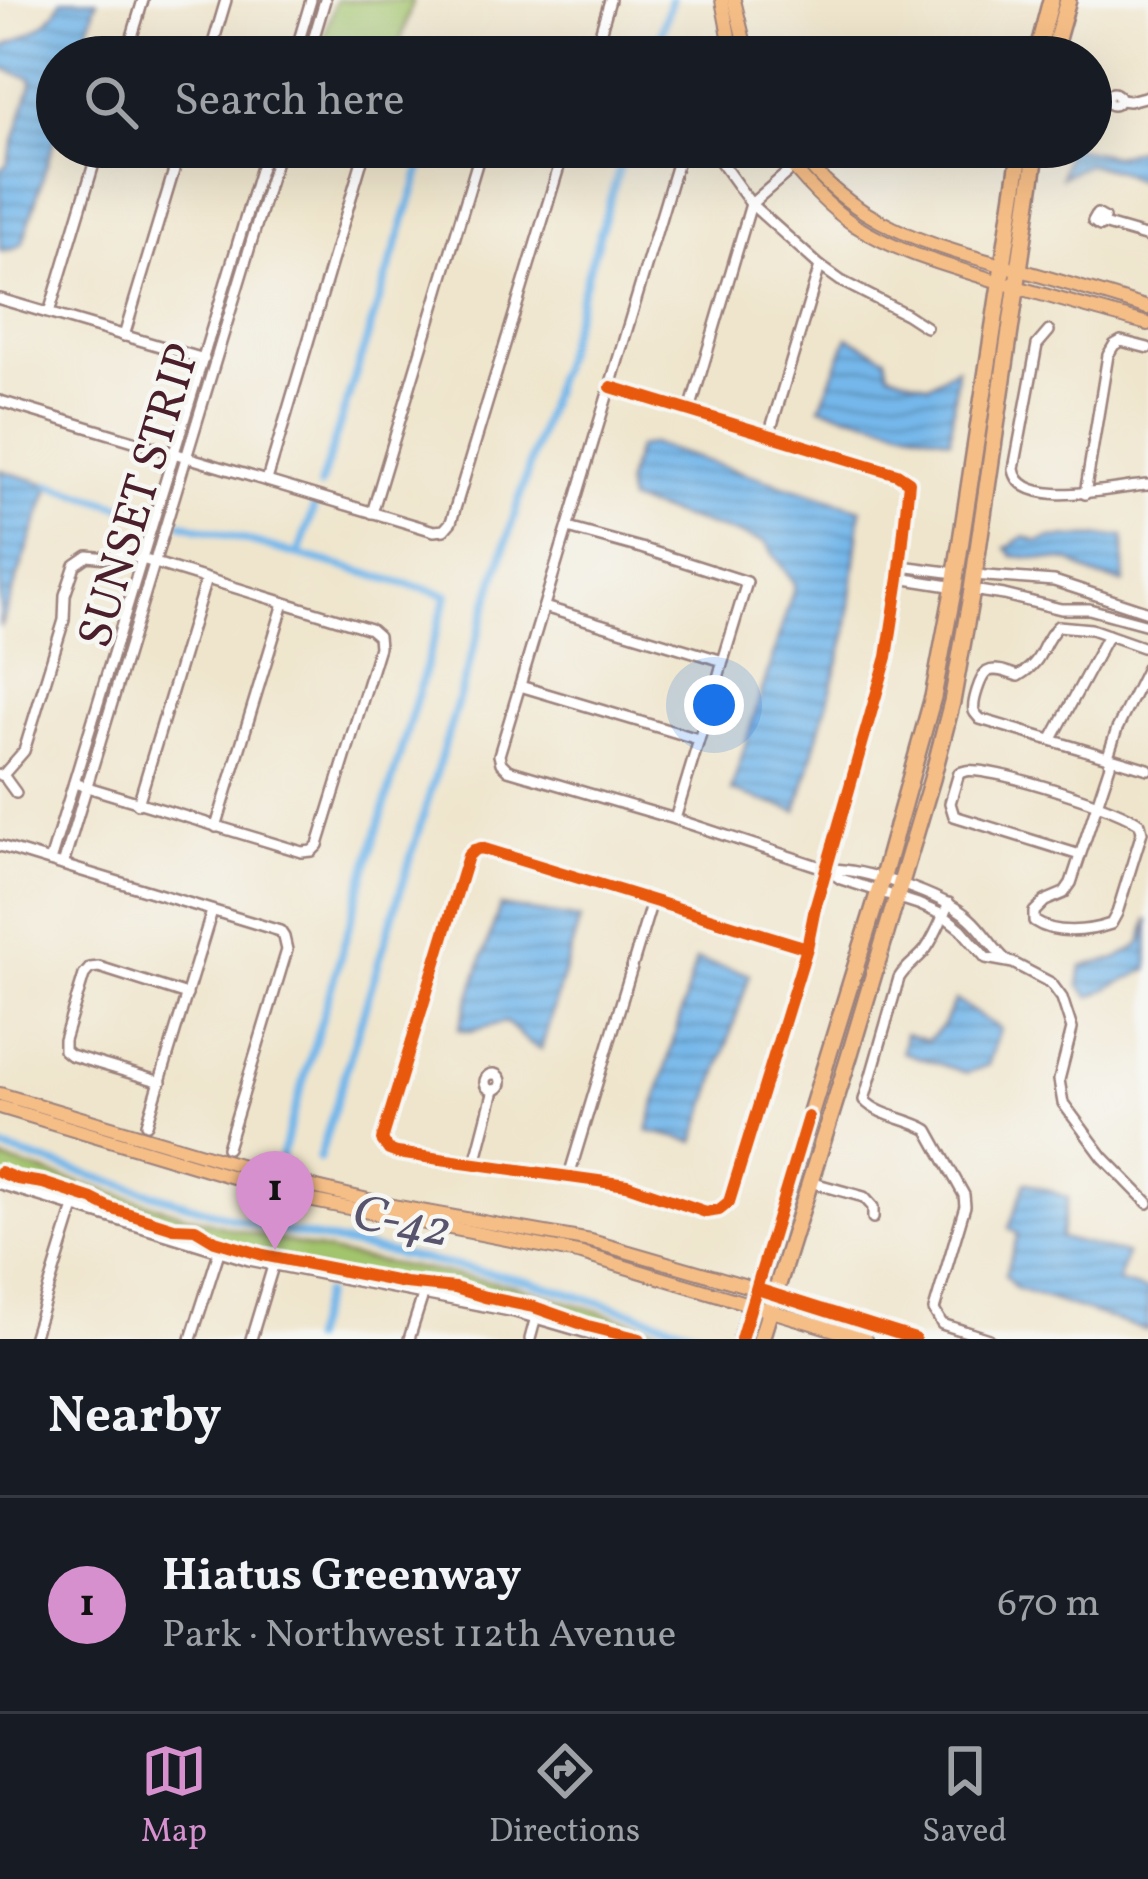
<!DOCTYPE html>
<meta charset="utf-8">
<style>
:root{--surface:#171b24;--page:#242831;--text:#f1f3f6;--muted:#9ea1a6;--line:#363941;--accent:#d690ce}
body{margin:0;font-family:Vollkorn,serif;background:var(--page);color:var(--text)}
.you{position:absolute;left:714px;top:705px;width:42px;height:42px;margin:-30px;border:9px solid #fff;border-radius:50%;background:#1a73e8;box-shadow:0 0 0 18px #1a73e833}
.badge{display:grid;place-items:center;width:78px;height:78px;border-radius:50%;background:var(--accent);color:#111;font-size:39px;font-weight:700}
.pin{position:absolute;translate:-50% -99px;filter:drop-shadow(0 3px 6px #0008)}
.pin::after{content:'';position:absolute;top:63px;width:42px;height:36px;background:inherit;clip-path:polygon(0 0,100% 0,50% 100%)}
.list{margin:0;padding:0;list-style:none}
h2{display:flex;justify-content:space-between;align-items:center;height:156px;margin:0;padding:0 48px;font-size:51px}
h2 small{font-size:39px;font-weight:400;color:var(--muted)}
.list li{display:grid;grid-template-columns:78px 1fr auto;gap:36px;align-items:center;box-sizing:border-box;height:216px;padding:0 48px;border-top:3px solid var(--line)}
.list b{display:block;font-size:45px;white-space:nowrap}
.list p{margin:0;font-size:39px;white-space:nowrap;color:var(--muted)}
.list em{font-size:39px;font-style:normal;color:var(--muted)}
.icon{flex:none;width:66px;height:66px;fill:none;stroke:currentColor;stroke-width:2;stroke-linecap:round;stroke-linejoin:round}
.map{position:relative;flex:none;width:1148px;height:1339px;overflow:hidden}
.search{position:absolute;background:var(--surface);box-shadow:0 12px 48px #0002;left:36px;right:36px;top:36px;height:132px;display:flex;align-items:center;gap:30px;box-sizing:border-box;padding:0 42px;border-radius:66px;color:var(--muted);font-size:45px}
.sheet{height:372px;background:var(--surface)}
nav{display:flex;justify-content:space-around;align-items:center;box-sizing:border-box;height:168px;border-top:3px solid var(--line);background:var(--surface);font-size:33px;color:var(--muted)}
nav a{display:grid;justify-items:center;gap:6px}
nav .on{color:var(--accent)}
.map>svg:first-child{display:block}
</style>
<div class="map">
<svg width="1148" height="1339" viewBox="0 0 1148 1339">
<defs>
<pattern id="water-rules" width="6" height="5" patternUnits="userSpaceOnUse" patternTransform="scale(3)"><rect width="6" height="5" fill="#74b7ea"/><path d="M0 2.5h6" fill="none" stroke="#6194be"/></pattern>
</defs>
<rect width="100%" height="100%" fill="#f6f6f2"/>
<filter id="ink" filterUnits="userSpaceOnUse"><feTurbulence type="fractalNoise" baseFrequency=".00833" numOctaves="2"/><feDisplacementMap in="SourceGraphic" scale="24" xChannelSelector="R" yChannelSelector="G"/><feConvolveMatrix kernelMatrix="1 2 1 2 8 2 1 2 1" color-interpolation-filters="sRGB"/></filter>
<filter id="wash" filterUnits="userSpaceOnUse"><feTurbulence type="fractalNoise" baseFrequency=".004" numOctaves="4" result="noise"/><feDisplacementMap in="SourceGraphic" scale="48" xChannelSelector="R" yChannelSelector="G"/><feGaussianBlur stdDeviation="2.7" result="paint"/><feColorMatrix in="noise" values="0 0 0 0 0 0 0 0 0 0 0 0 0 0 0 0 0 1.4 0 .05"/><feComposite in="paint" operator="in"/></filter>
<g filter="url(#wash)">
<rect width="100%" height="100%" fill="#efe5cc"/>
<g fill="#a2c46c" stroke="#76724c" stroke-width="3">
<polygon points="336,0 413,0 396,57 363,57 329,47 324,38"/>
<polygon points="0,1159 229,1228 343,1255 515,1286 688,1339 622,1339 503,1302 363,1281 208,1244 0,1179"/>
</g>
<g fill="url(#water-rules)" stroke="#5f6b8a" stroke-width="3">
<path d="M61,0H97L80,57H57V131L23,242C16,249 10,252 0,251V169L7,165L32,82L31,78L0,68V49C23,36 53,26 61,0Z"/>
<polygon points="1067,147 1113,156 1148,147 1148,186 1116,170 1087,164 1061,177"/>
<polygon points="848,337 886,357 889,372 929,385 957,367 950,439 820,407"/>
<polygon points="650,444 861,509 847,632 797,811 731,791 795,585 765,542 628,501 626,484 637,448"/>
<polygon points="0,470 50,485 0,628"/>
<polygon points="1124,536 1124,583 1095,576 1070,561 1013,556 1006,548 1024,537 1038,542 1049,538"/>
<path d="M500,906L580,919L541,1049C528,1047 517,1029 505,1022L470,1031L459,1029Z"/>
<polygon points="1148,919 1148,969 1090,997 1079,985 1082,966 1116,959 1141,944"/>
<polygon points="696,960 750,974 695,1142 648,1131"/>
<polygon points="955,1000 1000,1029 988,1065 967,1073 902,1052 905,1034 927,1041 943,1025"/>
<polygon points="1026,1182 1068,1198 1060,1238 1126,1254 1118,1282 1148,1291 1148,1331 1015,1288 1005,1275 1018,1234 1009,1228"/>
</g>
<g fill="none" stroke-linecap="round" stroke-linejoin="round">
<g stroke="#74b7ea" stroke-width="8">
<polyline points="654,57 671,0"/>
<polyline points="50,485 140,512"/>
<polyline points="320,486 428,147"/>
<polyline points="181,523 447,595 281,1157"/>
<polyline points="298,555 315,504"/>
<polyline points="0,1148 266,1228 528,1281 721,1339"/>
<polyline points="319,1159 626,147"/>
<polyline points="310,1339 324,1294"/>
</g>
</g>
</g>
<g filter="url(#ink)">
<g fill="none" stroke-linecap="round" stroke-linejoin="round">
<defs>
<g id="minor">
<polyline points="129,47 165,57"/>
<polyline points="305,47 340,57"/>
<polyline points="126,57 143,0"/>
<polyline points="209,57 226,0"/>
<polyline points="294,57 311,0"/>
<polyline points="308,57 325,0"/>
<polyline points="593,57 610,0"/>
<circle cx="1113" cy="99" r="6"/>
<polyline points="1120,100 1129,101 1148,96"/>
<polyline points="682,147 499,755 501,763 508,770 675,819 827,869 841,879 918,904 943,915 961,929 986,958 1013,963 1051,983 1062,998 1072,1029 1059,1080 1063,1103 1103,1157 1148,1203"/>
<polyline points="710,147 751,204 820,266 841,281 906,314 926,327"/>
<polygon points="1097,214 1104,218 1100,226 1093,221"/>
<polyline points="1103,224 1148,237"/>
<polyline points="0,299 204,359"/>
<polyline points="49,313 99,147"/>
<path d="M1049,331L1037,345L1014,469C1020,512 1119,486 1148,485"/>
<polyline points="124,336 181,147"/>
<polyline points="611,387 897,474 909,482 899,578 887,657 815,908 807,948 729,1202 719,1210 706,1212 627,1185 397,1153 389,1150 382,1140 468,856 474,850 481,848 807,948"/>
<polyline points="0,401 434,531 444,530 451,522 565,147"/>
<polyline points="690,410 751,204 803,159"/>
<polyline points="769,435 820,266"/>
<polyline points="267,480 366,147"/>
<polyline points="1085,494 1108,355 1114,345 1121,341 1148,348"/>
<polyline points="372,513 482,147"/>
<polyline points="568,528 641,548 747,582 675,819"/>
<polyline points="901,566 956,573"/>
<polyline points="973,575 1054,581 1148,612"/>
<polyline points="899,578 956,587"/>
<polyline points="972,590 1004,595 1061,609 1089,609 1148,625"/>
<polyline points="544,607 723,661"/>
<path d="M1148,649L1091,629L1058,626C1039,645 1046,660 1018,676C1009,673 996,667 987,672C980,677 972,703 974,711C975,714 978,716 980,719L1148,769"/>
<polyline points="520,686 698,739"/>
<polyline points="1052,739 1108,635"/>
<polyline points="0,775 3,775 16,793"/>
<polyline points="3,775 24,751 64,620 65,595 75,565 88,556 107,558 121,554 142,559 370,629 378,636 379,647 318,845 312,851 302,852 74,783"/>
<polyline points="138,804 206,579"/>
<polyline points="216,827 284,603"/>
<polyline points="0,846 280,931 284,937 287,950 227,1148"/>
<path d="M1080,855L954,816L950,803L959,773C969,770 967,770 978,771C1009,774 1116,806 1140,824L1142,832L1117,913L1111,924C1087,932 1055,935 1034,921V912L1045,901L1064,893L1071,883L1110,765L1108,756L1117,729L1148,666"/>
<polyline points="50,861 267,147"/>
<polyline points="63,865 280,147"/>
<path d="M827,869C862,868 942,894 969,918C984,931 992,948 1007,961"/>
<path d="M949,903C942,918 936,935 926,949C918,960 906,966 899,978L864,1100C880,1117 908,1118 928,1130L964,1195L965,1206L934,1310L942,1324L989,1339"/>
<circle cx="493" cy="1082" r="8"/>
<polyline points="161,1082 70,1055 64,1050 64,1040 84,975 90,968 99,967 187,995"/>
<polyline points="147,1124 212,911"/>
<polyline points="475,1163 494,1090"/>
<polyline points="568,1179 652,901"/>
<polyline points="810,1182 864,1197 873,1207 873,1218"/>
<polyline points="0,1184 249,1260 515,1312 608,1339"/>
<polyline points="33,1339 74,1207"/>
<polyline points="191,1339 219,1252"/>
<polyline points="251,1339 273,1266"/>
<polyline points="409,1339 423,1295"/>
<polyline points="530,1339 536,1317"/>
</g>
<g id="major">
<polyline points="722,0 733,57"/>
<polyline points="734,0 748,57"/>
<path d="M777,147C799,176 826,206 856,226C894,250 935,262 977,275C1034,293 1091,308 1148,324"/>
<path d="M795,147C852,227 935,247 1024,271C1066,283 1107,295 1148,308"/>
<polyline points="0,1094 317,1188 398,1207 591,1241 757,1289 915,1339"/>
<polyline points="0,1107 313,1201 582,1254 865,1339"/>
</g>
<g id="highway">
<polyline points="1036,57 1051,0"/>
<polyline points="1052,57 1068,0"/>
<polyline points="741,1339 879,891 933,697 954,586 1021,147"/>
<polyline points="761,1339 849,1057 932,779 952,702 972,590 1037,147"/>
</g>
</defs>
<use href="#minor" stroke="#9c827c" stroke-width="14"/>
<use href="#major" stroke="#9c827c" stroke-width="16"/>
<use href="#highway" stroke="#9c827c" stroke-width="20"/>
<use href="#minor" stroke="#fff" stroke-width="9"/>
<use href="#major" stroke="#f6be87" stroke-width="12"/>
<use href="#highway" stroke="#f6be87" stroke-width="15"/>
<defs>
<g id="cycleway">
<polyline points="611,387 897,474 909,482 899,578 887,657 815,908 807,948 729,1202 719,1210 706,1212 627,1185 397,1153 389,1150 382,1140 468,856 474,850 481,848 807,948"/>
<polyline points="0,1172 17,1179 43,1183 92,1199 110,1208 174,1228 195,1229 215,1241 263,1255 405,1283 455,1288 485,1297 534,1307 588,1326 640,1339"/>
<polyline points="757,1289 915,1339"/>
<polyline points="741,1339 808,1117"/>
</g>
</defs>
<use href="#cycleway" stroke="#f6f6f2" stroke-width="20"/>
<use href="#cycleway" stroke="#e8590c" stroke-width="12"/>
</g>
</g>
<g text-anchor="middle" stroke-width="9" stroke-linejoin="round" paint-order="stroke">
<g font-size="48" fill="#4a1f2b" stroke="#f6f6f2">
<text transform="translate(137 495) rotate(-73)" y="17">SUNSET STRIP</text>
</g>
<g font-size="51" font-style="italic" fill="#59546e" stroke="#f6f6f2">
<text transform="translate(402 1219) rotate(11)" y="18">C-42</text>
</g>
</g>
</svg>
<div class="you"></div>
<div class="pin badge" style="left:275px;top:1250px">1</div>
<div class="search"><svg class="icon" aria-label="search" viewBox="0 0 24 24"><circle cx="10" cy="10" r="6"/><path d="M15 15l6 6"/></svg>Search here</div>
</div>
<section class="sheet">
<h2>Nearby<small></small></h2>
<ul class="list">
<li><span class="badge">1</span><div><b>Hiatus Greenway</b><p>Park · Northwest 112th Avenue</p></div><em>670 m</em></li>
</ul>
</section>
<nav>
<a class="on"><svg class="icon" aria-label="map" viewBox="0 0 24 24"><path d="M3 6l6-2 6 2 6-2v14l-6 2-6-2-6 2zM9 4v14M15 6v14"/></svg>Map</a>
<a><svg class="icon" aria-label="directions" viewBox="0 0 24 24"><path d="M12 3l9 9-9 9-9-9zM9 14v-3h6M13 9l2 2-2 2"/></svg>Directions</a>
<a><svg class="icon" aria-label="saved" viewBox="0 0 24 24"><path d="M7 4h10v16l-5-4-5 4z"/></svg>Saved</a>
</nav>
